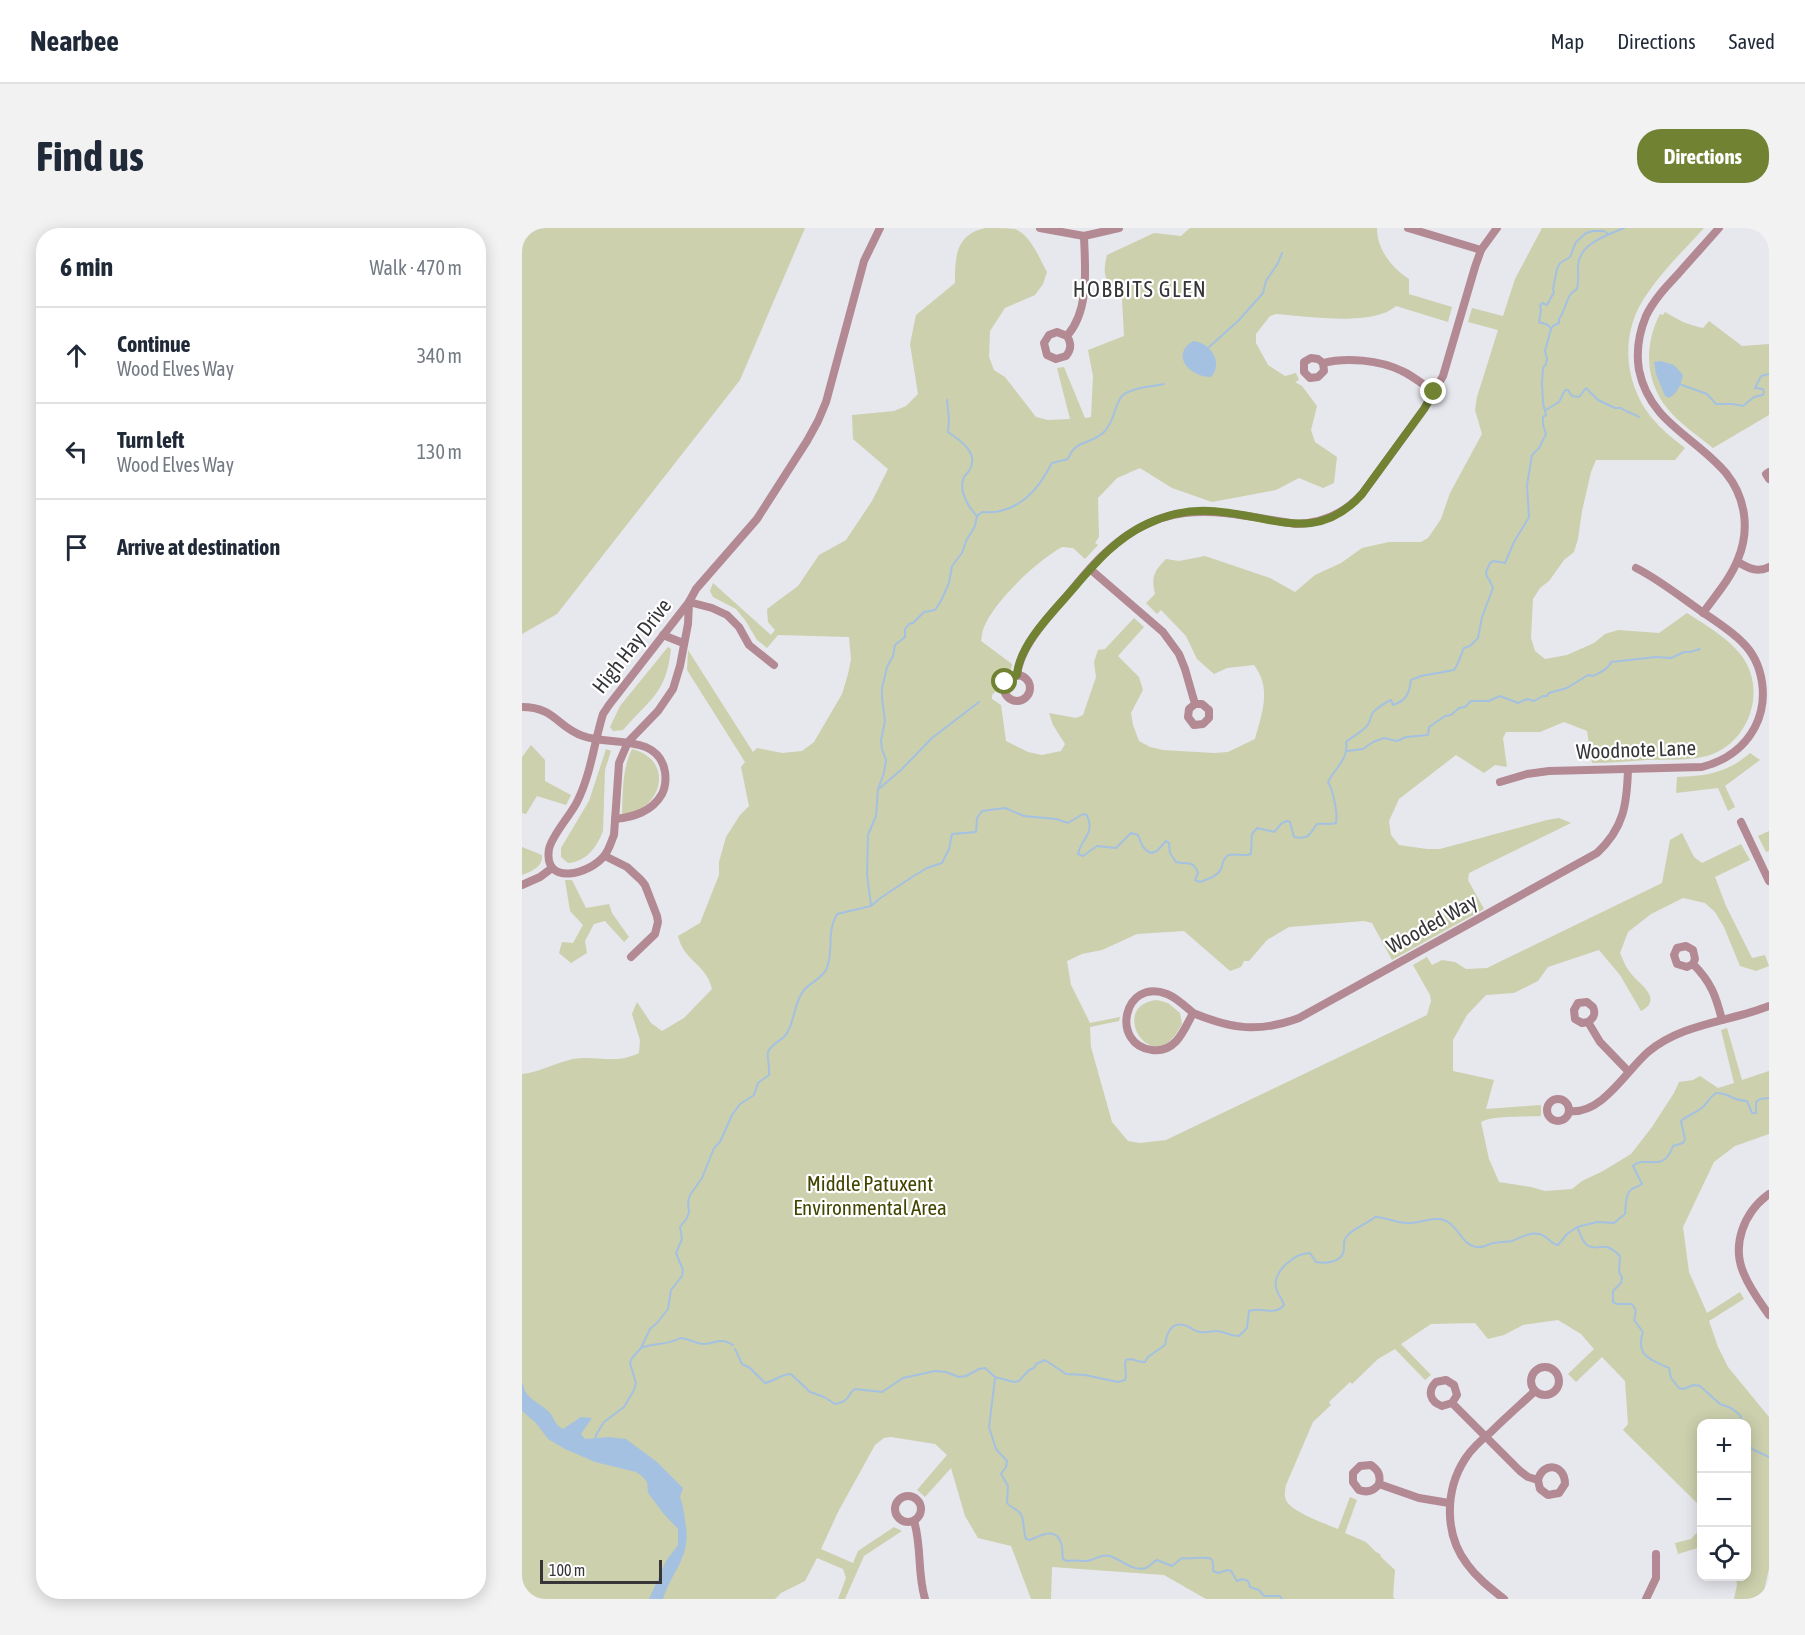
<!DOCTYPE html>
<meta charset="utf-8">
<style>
:root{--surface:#fff;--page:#f2f2f3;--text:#1f2937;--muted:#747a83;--line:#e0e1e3;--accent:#718333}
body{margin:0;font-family:"Asap Condensed",sans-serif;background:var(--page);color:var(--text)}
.controls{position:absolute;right:18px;bottom:18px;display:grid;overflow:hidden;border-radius:12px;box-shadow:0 3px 15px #0003}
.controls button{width:54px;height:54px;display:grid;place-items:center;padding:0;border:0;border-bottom:2px solid var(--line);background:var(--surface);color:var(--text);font:30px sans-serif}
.scale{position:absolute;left:18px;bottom:15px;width:122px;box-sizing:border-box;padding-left:6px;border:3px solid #363639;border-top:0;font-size:16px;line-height:21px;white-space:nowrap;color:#363639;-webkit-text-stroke:4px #fff;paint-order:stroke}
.stop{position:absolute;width:18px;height:18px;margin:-14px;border:4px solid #718333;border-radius:50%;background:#fff}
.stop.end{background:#718333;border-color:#fff;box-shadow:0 2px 6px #0008}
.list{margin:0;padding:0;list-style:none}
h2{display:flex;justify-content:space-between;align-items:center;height:78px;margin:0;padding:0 24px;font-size:26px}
h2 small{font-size:20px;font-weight:400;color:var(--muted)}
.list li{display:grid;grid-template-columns:39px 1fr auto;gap:18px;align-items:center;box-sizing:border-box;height:96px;padding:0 24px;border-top:2px solid var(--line)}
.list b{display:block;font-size:22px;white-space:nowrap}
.list p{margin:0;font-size:20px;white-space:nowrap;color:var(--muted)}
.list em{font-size:20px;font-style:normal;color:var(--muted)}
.icon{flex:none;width:33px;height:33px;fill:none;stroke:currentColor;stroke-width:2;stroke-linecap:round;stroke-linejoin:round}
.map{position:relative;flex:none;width:1247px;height:1371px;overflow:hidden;border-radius:24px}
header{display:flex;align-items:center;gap:36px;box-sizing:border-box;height:84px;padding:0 30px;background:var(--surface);border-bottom:2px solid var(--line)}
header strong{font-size:28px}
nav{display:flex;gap:33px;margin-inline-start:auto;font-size:21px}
.intro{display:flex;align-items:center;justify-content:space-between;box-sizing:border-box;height:144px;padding:0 36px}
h1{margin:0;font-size:42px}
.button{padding:15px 27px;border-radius:24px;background:var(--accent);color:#fff;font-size:21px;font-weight:700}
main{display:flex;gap:36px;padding:0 36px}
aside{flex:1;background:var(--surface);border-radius:24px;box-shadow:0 3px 15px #0003}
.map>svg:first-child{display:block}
</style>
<header>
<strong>Nearbee</strong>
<nav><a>Map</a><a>Directions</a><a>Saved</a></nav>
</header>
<div class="intro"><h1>Find us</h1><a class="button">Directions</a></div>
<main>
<aside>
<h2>6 min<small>Walk · 470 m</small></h2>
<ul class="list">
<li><svg class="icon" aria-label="ahead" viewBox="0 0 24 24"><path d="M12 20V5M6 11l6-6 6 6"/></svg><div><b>Continue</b><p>Wood Elves Way</p></div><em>340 m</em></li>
<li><svg class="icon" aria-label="left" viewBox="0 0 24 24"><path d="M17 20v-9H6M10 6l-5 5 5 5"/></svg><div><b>Turn left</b><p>Wood Elves Way</p></div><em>130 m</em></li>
<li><svg class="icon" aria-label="arrive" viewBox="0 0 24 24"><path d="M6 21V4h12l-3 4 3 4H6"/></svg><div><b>Arrive at destination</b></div></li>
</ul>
</aside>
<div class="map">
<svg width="1247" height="1371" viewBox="0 0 1247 1371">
<rect width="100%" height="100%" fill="#e7e7ee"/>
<g fill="#ccd0ad">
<polygon points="0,0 283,0 218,152 35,386 0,406"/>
<path d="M464,0C473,0 485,0 493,1C509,7 517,30 525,44L521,56L513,67L483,80L468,103L467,129L472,142L483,149L514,189L526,192L548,191L535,140L542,139L563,190L569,189L571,148L566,122L602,108L600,71C585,55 579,50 585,27L632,5L659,8L668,0H855C855,22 870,40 887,51V66L930,79L926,94L874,78C851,99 784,88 754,86L748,88L734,106V115L746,137L763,148L774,145L777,152L773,154L780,158L795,178L789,202L793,214L815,229L812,255L801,260L777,250L754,262L690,274L650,260L618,240L595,250L576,270L577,309L573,315L576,317L563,331L551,320L540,319C515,333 473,372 462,399C460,403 460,408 459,413L490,436L487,450L470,467V471L479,477L484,513L506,524L520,527L539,523L543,516L531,497L527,485L554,490L561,487L574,449L572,434L576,422L583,421L612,390L622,399L596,428L617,449L621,462L609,485L611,497L617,513L628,519L641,522L692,525L706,524L733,511C740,484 750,461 732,437L705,440L692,446L675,431L664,408L639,382L635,386L624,375L633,366C629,349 632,343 644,331L657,333L683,328L748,350L773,364L793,347L819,335L840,320L867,314H899L906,310L919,291L928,265L960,206L953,182L955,169L976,102L946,94L950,80L981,88L993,51L1020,0H1182C1163,21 1141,42 1125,66C1098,103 1101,154 1129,189C1139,201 1151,211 1163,220L1153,232H1074L1069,244L1060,283L1056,311L1052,324L1042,332L1027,353L1018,360L1011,371L1009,410L1013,423L1023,431L1045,427L1072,415L1083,406L1096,402L1137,405L1165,385C1183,397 1205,409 1219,427C1246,462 1227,516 1185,528C1166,533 1145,531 1125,532C1107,533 1089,535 1070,535L1065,503L1042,494L1018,504H984L981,510L985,539L973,537L962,545L934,527L877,571L867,593L869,607L877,617L905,621H918L1025,592L1037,590L1049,595L947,645L946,652L962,681L870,732L850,695L842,693L767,699L745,712L727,733H722L719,739L708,743L662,703L615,706L580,722L560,726L545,733L549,757L568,795L598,789L597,793L568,799L569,819L590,894L606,913L618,915L644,912L905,787L909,773L908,767L891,737L905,729L910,737L920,732L933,734L944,741L965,740L1140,655L1148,612L1160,605L1172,629L1180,635L1219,616L1228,632L1193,649L1204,678L1230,730L1243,727L1247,738L1234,743L1218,738L1202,699L1193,684L1183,675L1161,670L1129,686L1106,704L1098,725C1101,731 1103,738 1107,743C1115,755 1143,770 1119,783L1098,747L1077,722L1026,739L1016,753L992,765L964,767L945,787L931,812V843L972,852L964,881L1019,877V888C1004,889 970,887 959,894L967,931L977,954L1009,959L1023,963L1050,961L1060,953L1081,943L1109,926L1130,899L1152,865L1157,854L1171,852L1178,848L1196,860L1212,855L1199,802L1205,800L1220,852L1247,843V906L1213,918L1192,934L1161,999L1167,1044L1185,1085L1218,1064L1222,1071L1187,1093L1196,1119L1206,1139L1247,1189V1341L1240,1371H1212L1215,1357L1214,1349L1224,1348V1196H1180L1179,1279L1101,1202L1106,1196L1103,1153L1080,1129L1054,1154L1046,1146L1072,1121L1059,1106L1036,1092L1001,1097L982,1107L966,1111L953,1095L909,1096L879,1116L909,1147L903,1152L873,1121L856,1131L830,1156L828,1154L807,1174L809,1177L791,1194L764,1257C763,1262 762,1268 764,1272C769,1284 804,1296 816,1301L828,1269L835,1272L823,1305L844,1314L854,1324L858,1326L859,1329L873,1342L871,1369L873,1371H684L642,1347L530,1339L529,1371H509L489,1318L456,1310L443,1288L429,1240L403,1269L395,1262L425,1227L413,1216L369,1209L362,1210L353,1217L316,1284L299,1321L331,1335L336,1323L372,1299L380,1303L342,1328L323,1371H316L324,1350L321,1341L295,1330L283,1353L259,1365L253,1371H0V846C18,844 33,835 51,831C74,827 93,837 117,825L118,812L110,786L115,774L129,795L140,803L162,790L190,761C184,735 162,734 156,708L178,695L197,647V634L204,609L218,587L227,578L219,539L223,534L165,442L166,422L231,524L235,520L260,525L280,523L292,514L320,466L326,446L329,431L327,409L256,407L245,420L235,412L223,392L214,381L191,369L188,363L191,355L249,407L253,402L246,394L245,381L276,358L297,327L324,312L350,273L366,241L331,211L330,187L372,183L384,178L396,166L388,116L394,87L433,55C433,30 433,6 464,0Z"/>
<path d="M1143,84C1156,92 1166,97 1181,100L1187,93L1220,118L1247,116V187L1191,220C1176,208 1157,195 1145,180C1123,152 1122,117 1138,86L1141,87Z"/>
<path d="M146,419L149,421C144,466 128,471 101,502L91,503L88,499L98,478Z"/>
<polygon points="9,517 23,532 23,553 49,567 44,577 15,568 4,586 0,585 0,529"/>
<path d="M84,521L89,523L83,542L81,603C75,619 64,634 46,635L39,629V620L67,573Z"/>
<path d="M110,521C156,533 137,586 100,586C101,563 100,542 110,521Z"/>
<path d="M1228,525L1238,532L1203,558L1213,579L1206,583L1196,560L1154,565L1155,549C1185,548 1205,545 1228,525Z"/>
<polygon points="1247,603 1247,623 1244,624 1236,608"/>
<path d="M0,619L20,627C21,639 10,643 0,647Z"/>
<polygon points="43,652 50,652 64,680 87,676 90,685 107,709 102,714 83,693 72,696 63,713 65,725 49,735 37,725 40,714 51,715 61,697 48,683"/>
<path d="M635,772L646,775L658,785L660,796C657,801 654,807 649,812C621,838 590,776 635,772Z"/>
<polygon points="1179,1300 1179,1319 1156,1326 1153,1315 1169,1311"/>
</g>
<g fill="#a4c1e1">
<path d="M671,113C688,114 702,135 689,149C667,149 648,127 671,113Z"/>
<path d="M1139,133L1152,137L1161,147C1159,156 1156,165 1147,170L1143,168L1134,146L1132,134Z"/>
<path d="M0,1154C1,1157 2,1160 3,1163C8,1172 19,1176 26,1183C33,1189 31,1196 41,1201L59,1189L70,1190L59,1206L63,1211L87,1209L104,1211L135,1234L161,1260L158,1269C161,1277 162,1284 163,1292C170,1330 152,1338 141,1371H127L144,1333L156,1317V1301L141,1285L126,1265L125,1254L120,1248L114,1244L73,1234L43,1221L26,1211L14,1195L0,1183Z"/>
</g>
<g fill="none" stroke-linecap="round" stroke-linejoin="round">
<g stroke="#a4c1e1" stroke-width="2">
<polyline points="1029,101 1026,97 1017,94 1019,82 1018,78 1020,75 1025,77 1032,64 1031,61 1035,41 1038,35 1048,29 1054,14 1064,5 1071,3 1082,3 1086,6"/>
<polyline points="686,120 717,92 741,65 744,53 756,35 760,25"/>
<polyline points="1157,156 1185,166 1194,176 1211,176 1221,178 1232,169 1241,167 1242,164 1241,161 1233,160 1239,148 1247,146"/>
<path d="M425,172L427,191L426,204C438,212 457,225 448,241C447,244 444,246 442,249C436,262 446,279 455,288"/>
<path d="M1024,182L1037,174L1043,162H1046L1050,168L1057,169L1064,160L1076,172L1093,180H1099C1104,184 1111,185 1117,189"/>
<path d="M825,523L841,521L851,514L862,510L875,513L884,509L906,507L907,499L923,488L929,487L937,480L943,479L949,473H967L978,468L996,475L1005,471L1012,473L1021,468H1025L1027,465L1045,460L1066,447L1071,448C1077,445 1087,441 1089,434L1134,429L1149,430L1162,424H1168L1178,421"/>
<polyline points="358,560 380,541 410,510 457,474"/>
<path d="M349,677L345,647L346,607L354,588L356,561L362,545L364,532L360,521L359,512L363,493L360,470V460L365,439L371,428L373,417L383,409V401L387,396L391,395L402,384L413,382L419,373L427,355L430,338L440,325L444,313L453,298L455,288L460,284C487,287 510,270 523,247C526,243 527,239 530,235L546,231C553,211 569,217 582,204C594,192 592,175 601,167C612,159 629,159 642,156"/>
<path d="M1055,999C1058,1004 1060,1014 1065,1017C1076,1025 1081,1010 1098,1028L1097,1044L1100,1049L1099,1055L1091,1063V1074L1095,1076H1109C1115,1080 1114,1085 1112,1092L1121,1104C1113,1127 1128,1132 1147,1140L1149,1150L1157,1160L1161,1161L1172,1157L1178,1158L1198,1176L1209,1180L1218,1187L1221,1196"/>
<path d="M119,1120C133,1114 145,1118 158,1110C166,1110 174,1116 182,1116C195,1115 198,1109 211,1117"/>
<path d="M213,1121L220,1136L228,1140L243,1155C253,1153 259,1146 269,1146L288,1164L302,1169L313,1176C330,1173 324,1166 333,1161L360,1164L381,1150L413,1143L424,1144L437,1149L444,1148L457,1141L463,1140L473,1149L492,1154L497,1153L507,1142L512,1140L514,1136L523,1132L544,1146L563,1147L596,1154L603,1152C606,1145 601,1138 604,1132C611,1129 616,1135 623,1134L626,1129L643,1117C645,1101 652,1091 669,1100C674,1103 672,1103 678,1104C683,1105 688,1103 693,1103C701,1103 708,1108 717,1108L725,1100L727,1083C740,1078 752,1089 762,1077C760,1070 755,1066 754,1059C751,1043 773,1025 788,1025L794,1034C805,1036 820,1034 822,1022C822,1016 821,1013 825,1008C830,1001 845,996 853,989C864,989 874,995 885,995C899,996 912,986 926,994C938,1001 941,1020 958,1019C962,1019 967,1016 971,1015C977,1014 984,1014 990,1013C999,1010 1006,1004 1017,1006C1025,1007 1028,1016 1036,1017L1045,1006L1055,999L1075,994L1092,995L1103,986C1104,979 1103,965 1110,961C1114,959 1117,958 1120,956L1111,938C1123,926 1141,947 1151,918L1161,915L1163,911L1159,893C1166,887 1174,885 1181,879C1185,875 1188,869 1194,865C1206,864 1210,873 1225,873L1230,885H1234V874L1238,871L1247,870"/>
<path d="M473,1151L467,1199L474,1221L485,1233L484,1239L479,1246L486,1258L485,1275C489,1280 495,1281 498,1285C503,1291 501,1304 504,1311L508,1312C517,1308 534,1298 539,1315C541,1320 540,1326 541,1331L545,1333C554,1331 562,1335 569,1332C576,1330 580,1326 588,1328C599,1331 610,1344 624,1340C628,1338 631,1334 635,1332L650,1338L660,1330C668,1332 687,1327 690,1332C692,1335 691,1339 691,1343L696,1345L706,1342L709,1343L715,1353L720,1351L726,1353L728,1359L737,1362L742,1368H758L760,1371"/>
<path d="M73,1213L74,1207L82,1194L102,1179L112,1162L114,1155L108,1135L110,1130L119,1120L128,1101L135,1095L146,1081L149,1062L160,1048L161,1042L154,1025L160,1011L158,999L165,990L167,984L166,974L168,967L180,950L192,920L198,914L210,887L218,876L232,867L236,855L247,847C248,840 245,831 246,824C249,815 261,813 265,805C273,792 272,774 282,762C289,754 300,751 305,740C312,721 304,705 315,686L349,678L357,671L390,649L405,640L420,635L427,621L430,606L454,604L455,590L460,583L483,580L502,588L534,591L546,595L561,586L565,587C573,607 560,609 556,626L561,628L575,618L594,620L609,605L616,607C619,615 621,622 629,625L635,623L644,613L647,615L648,625L654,634C664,637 671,631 676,645L673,652L678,654C685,651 695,649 699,641C701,637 700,632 705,628C711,624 721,629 729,626L730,606L735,600L752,604L760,595L765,593L768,594L772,609C788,612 787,606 795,596C801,595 808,597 814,595C816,586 811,562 806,554C813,540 827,531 824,514C830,509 838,505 844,499C848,495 848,491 850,486C853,481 864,474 869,472L871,477C885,472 887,466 889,452L899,448L932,442C937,435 938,428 942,420L948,418L956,410L960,389L971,360L967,351L965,349L964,344L968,335L972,333L983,335L992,314L1007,289L1005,257L1010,227L1017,220L1024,206L1021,197V189L1024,187L1021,175L1020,155L1021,140L1024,136L1025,131L1023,123L1029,101L1031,98L1037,95V91C1045,81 1043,67 1055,61C1057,53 1056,45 1056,38C1057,15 1086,7 1102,0"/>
<polyline points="1224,1216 1232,1222 1247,1229"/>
</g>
<g stroke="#b38993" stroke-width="8">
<polyline points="518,0 562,8 597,0"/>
<polyline points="886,0 959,22"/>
<path d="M545,108C550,116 549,122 544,128L534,131L525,127L522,115L527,107L535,104L545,108C568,82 563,40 562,8"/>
<path d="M801,135L802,143L796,149L788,150L782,144V134L789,130L796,131L801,135C824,129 858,132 880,143C891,148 902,157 912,164"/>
<polyline points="1247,244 1244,246 1247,251"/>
<path d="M1216,334C1226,340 1235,345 1247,339"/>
<polyline points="568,341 641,404 657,426 663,441 673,476 667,481 666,489 672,497 681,496 687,490 687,482 680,476 673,476"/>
<path d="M167,374L166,396L158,438L151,461L136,483L106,514L97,535L92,607C89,614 87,622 82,628C68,646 21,659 27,621C30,607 48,588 55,574C69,546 72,515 81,486L87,477L167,374L174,361L235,291L285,213L296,193L304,174L342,33L358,0"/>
<polyline points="167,374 190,380 205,387 217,399 227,417 252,437"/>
<path d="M1181,385C1193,368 1209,350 1216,331C1228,302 1224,270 1204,245C1173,208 1128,195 1117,142C1114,124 1117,105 1124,88C1132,71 1145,58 1157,45C1170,30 1184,15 1197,0"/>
<polyline points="141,407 161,415"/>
<circle cx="495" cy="460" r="13"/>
<path d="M495,448C497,421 524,391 542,371C555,356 567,340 581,327C644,266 698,284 774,296C801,295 822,286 840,266L902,181L921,148L953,39L959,22L975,0"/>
<path d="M0,479C33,479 36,500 61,508C87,518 137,505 143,544C144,551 143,560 140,566C130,584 111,589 93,591"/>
<path d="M978,554L1005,546L1027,543L1180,539C1203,533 1222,520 1233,499C1247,472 1242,435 1220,414C1207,401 1190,391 1176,381C1156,367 1136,351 1114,340"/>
<polyline points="1219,594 1247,653"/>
<polyline points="83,628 105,639 119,652 123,657 135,688 136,694 133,706 109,729"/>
<polyline points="0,657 18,649 30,640"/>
<path d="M1171,736L1165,739L1155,736L1152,727L1155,720L1164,718L1171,722L1173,731L1171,736C1189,754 1194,768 1200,792"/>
<path d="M671,785C663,778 655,770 645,766C601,749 588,817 630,822C654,825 662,802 671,785C710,801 737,805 777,790L1075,625C1102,600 1105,576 1106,541"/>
<path d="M1066,794L1060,795L1053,791L1052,782L1056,775L1065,774L1071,779C1074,786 1072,790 1066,794L1078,814L1106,843"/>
<circle cx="1036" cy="882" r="11"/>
<path d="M1047,883C1080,887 1104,843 1126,824C1161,795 1207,794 1247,778"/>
<path d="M1247,966C1222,984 1209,1017 1222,1046C1228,1061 1238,1074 1247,1087"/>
<circle cx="1023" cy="1153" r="14"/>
<path d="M930,1175L920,1178C908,1174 905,1163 914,1154L924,1152L932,1157L935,1167L930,1175L998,1243L1006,1249L1016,1252C1021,1233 1043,1236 1043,1256L1037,1265L1026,1267L1018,1261L1016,1252"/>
<path d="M857,1256C852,1263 845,1265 837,1262L831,1254V1245L838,1238L849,1237C856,1242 859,1247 857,1256L897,1270L927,1275"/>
<circle cx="386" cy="1281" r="13"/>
<path d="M392,1293C400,1319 395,1344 403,1371"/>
<path d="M982,1371C968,1360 955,1350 945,1336C922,1306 923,1262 943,1231C950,1220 959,1212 969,1204C983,1190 998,1177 1013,1163"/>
<polyline points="1124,1371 1134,1350 1134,1326"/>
</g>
</g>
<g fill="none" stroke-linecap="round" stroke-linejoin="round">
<path stroke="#718333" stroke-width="8" d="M483,454L486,450L495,447C497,420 524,391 542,371C567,343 590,312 625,296C644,287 666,282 687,283C746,285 793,319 840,266L902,181L912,164"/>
</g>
<g text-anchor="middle" stroke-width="4.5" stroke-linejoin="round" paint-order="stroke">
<g font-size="21" fill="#363639" stroke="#fff">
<text transform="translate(110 418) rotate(-52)" y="7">High Hay Drive</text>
<text transform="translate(1114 522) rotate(-2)" y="7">Woodnote Lane</text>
<text transform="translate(910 696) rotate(-29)" y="7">Wooded Way</text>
</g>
<g font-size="21" fill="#424500" stroke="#fff">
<text x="348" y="963">Middle Patuxent<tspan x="348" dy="24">Environmental Area</tspan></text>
</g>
<g font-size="22" letter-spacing="1.5" fill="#363639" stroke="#fff">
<text x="618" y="69">HOBBITS GLEN</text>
</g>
</g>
</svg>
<div class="controls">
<button>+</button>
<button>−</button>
<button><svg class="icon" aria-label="locate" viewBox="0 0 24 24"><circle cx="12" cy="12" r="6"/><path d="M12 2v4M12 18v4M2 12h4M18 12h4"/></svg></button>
</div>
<div class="scale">100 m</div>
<div class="stop" style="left:483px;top:454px"></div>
<div class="stop end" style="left:912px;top:164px"></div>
</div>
</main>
